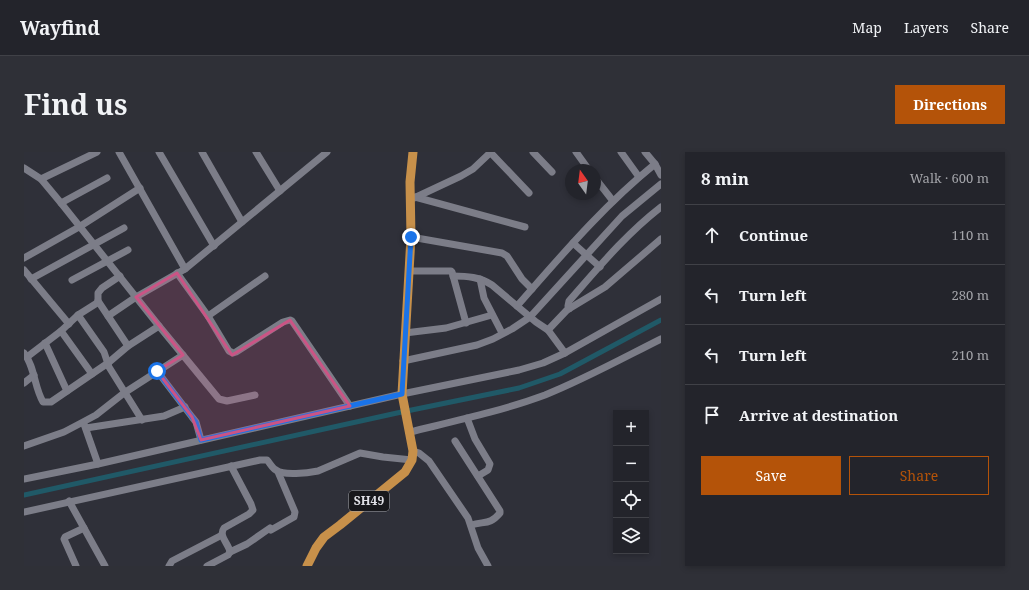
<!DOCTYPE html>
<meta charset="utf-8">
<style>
:root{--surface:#23242b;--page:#2f3037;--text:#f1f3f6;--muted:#a3a4a9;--line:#404147;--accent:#b45309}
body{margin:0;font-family:"Noto Serif",serif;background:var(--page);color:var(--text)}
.controls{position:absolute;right:12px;bottom:12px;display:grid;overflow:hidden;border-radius:0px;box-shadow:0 2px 6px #0003}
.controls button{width:36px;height:36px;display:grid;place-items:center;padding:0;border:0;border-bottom:1px solid var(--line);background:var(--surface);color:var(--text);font:20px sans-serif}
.compass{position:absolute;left:541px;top:12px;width:36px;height:36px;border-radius:50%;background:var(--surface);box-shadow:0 2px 6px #0003;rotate:346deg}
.stop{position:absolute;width:12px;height:12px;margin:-9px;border:3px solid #1a73e8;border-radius:50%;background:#fff}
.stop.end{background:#1a73e8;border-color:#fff;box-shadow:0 1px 4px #0008}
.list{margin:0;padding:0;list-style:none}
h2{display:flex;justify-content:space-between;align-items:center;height:52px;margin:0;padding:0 16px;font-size:17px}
h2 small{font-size:13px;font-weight:400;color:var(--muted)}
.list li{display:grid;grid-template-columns:26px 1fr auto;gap:12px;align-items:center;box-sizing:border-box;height:60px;padding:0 16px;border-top:1px solid var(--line)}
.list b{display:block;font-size:15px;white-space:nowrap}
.list em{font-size:13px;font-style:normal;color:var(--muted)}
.actions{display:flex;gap:8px;padding:12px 16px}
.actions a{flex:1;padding:9px 0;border:1px solid var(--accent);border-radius:0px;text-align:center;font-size:14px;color:var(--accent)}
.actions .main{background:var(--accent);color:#fff}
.icon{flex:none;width:22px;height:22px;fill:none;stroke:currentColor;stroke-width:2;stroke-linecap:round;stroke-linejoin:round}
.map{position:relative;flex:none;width:637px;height:414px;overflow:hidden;border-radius:0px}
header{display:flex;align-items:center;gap:24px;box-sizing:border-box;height:56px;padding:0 20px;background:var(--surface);border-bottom:1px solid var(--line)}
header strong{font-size:19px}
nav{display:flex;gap:22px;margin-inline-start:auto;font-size:14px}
.intro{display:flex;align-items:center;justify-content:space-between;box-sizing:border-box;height:96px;padding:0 24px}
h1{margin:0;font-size:28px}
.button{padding:10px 18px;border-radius:0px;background:var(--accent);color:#fff;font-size:14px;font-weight:700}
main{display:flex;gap:24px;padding:0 24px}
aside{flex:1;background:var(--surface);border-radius:0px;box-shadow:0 2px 6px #0003}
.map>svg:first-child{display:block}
</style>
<header>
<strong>Wayfind</strong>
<nav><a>Map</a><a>Layers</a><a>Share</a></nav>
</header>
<div class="intro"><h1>Find us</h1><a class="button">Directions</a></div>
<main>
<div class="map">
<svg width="637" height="414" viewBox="0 0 637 414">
<rect width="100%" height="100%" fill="#2f3039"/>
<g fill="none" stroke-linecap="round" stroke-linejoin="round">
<polyline stroke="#205967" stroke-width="5" points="0,343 373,261 495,236 536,222 637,168"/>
<g stroke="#7c7d88" stroke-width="7">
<polyline points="95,0 161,117"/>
<polyline points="135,0 190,94"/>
<polyline points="178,0 218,70"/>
<polyline points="232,0 256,39"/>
<polyline points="466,0 505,41"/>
<polyline points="509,0 528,20"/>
<polyline points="552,0 565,18"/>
<polyline points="597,0 615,25"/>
<polyline points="621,0 631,12 637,23"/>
<polyline points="0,16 17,27 37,51 135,174 195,247 203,249 231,243"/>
<polyline points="571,26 589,49"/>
<polyline points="17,27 73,0"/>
<polyline points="391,45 501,75"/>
<polyline points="390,46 437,24 449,17 467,0"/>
<polyline points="37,51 83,26"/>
<polyline points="387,85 478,101 483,104 498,127 508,137"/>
<polyline points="549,91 576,115"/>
<polyline points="0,106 55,75 116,36"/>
<polyline points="0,118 45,172"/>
<polyline points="385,119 427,119 428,120 442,171"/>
<polyline points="153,121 184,164 205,199 209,201 212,200 259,170 266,168 268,169 326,254"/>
<path d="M429,124C443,124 456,125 468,133L512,170L524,178L541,201"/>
<polyline points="7,127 100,76"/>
<polyline points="456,127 460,146 478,181"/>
<polyline points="48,128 104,98"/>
<polyline points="74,149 104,194"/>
<path d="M493,154C537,104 579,54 631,12"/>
<path d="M545,157L544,154L545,149C574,116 602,82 637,55"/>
<polyline points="54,163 73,151 74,149 74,141 78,136 96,124"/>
<polyline points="84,164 112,145 161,117 303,0"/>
<polyline points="184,164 241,124"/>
<polyline points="524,178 543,158 581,135 637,87"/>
<polyline points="37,179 68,222"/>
<polyline points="381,181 422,176 468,163"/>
<polyline points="21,191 43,239"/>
<path d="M0,201C11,215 10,235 19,250H27L84,211L104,194L135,174"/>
<polyline points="3,205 37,179 54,163 80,200 85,215 118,268"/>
<polyline points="379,209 453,193 469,187 488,177 506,165 598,64 637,32"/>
<polyline points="133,219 168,265 172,270 177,288"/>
<polyline points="0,231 10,223"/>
<polyline points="443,266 451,287 466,312 464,318 454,324"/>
<polyline points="60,272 74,312"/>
<polyline points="62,276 140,264 161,255"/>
<path d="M386,280C431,269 478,259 521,243C561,227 599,206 637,187"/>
<path d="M431,289L476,359V361C466,373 461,369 447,373"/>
<polyline points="0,294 40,280 59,270 72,263 100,241 159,203"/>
<polyline points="389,299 395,301 405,309 444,366 454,396 464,414"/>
<polyline points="0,327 74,312 378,242 495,218 519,211 541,201 637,147"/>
<polyline points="45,349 81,414"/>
<path d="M0,360L236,308H243C246,311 248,316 252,318C259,324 284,321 294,319L336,301L359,305L388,308"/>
<polyline points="247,378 270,365 271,360 254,320"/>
<polyline points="206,400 223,392 246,376"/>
<polyline points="52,414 40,387 41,385 60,376"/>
<polyline points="145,414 148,409 198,383"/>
<path d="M183,414L204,403L206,400C205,392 194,384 200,376L225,362L229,358L227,352L207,314"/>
</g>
<polyline stroke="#c7904a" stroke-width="9" points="283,414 292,396 300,385 316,373 381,320 388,308 389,299 378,242 387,85 386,30 389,0"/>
</g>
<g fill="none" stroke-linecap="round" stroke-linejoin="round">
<polyline stroke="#1a73e8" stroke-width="5" points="133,219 168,265 172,270 177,288 378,242 387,85"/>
</g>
<path fill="#cb5485" fill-opacity="0.2" stroke="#cb5485" stroke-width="3" stroke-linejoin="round" d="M153,121L208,203L266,168L326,254L177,288L168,265L133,219L159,203L112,145Z"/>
<g text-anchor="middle" stroke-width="3.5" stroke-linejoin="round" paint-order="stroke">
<rect fill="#18181c" stroke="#a4a4a9" stroke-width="1" x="325" y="339" width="40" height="20" rx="3"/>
<g font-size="12" font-weight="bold" fill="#e0e0e6">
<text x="345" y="353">SH49</text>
</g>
</g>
</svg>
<div class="controls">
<button>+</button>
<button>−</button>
<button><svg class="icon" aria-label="locate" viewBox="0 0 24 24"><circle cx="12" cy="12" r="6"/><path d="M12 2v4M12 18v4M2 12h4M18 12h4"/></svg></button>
<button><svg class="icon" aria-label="layers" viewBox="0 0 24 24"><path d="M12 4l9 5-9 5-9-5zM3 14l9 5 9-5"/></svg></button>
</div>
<svg class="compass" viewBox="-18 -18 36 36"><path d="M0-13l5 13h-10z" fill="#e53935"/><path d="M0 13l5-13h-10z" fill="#a3a4a9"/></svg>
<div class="stop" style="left:133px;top:219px"></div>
<div class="stop end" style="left:387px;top:85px"></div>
</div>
<aside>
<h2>8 min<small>Walk · 600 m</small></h2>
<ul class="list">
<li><svg class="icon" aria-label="ahead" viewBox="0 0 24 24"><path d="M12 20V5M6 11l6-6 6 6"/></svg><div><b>Continue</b></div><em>110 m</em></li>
<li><svg class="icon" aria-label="left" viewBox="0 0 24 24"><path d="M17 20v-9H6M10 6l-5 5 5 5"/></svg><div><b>Turn left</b></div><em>280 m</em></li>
<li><svg class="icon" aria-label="left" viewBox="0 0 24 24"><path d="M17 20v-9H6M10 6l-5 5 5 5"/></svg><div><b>Turn left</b></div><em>210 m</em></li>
<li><svg class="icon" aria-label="arrive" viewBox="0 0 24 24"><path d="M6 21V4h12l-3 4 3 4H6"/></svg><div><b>Arrive at destination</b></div></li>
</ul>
<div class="actions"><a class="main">Save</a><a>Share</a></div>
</aside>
</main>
